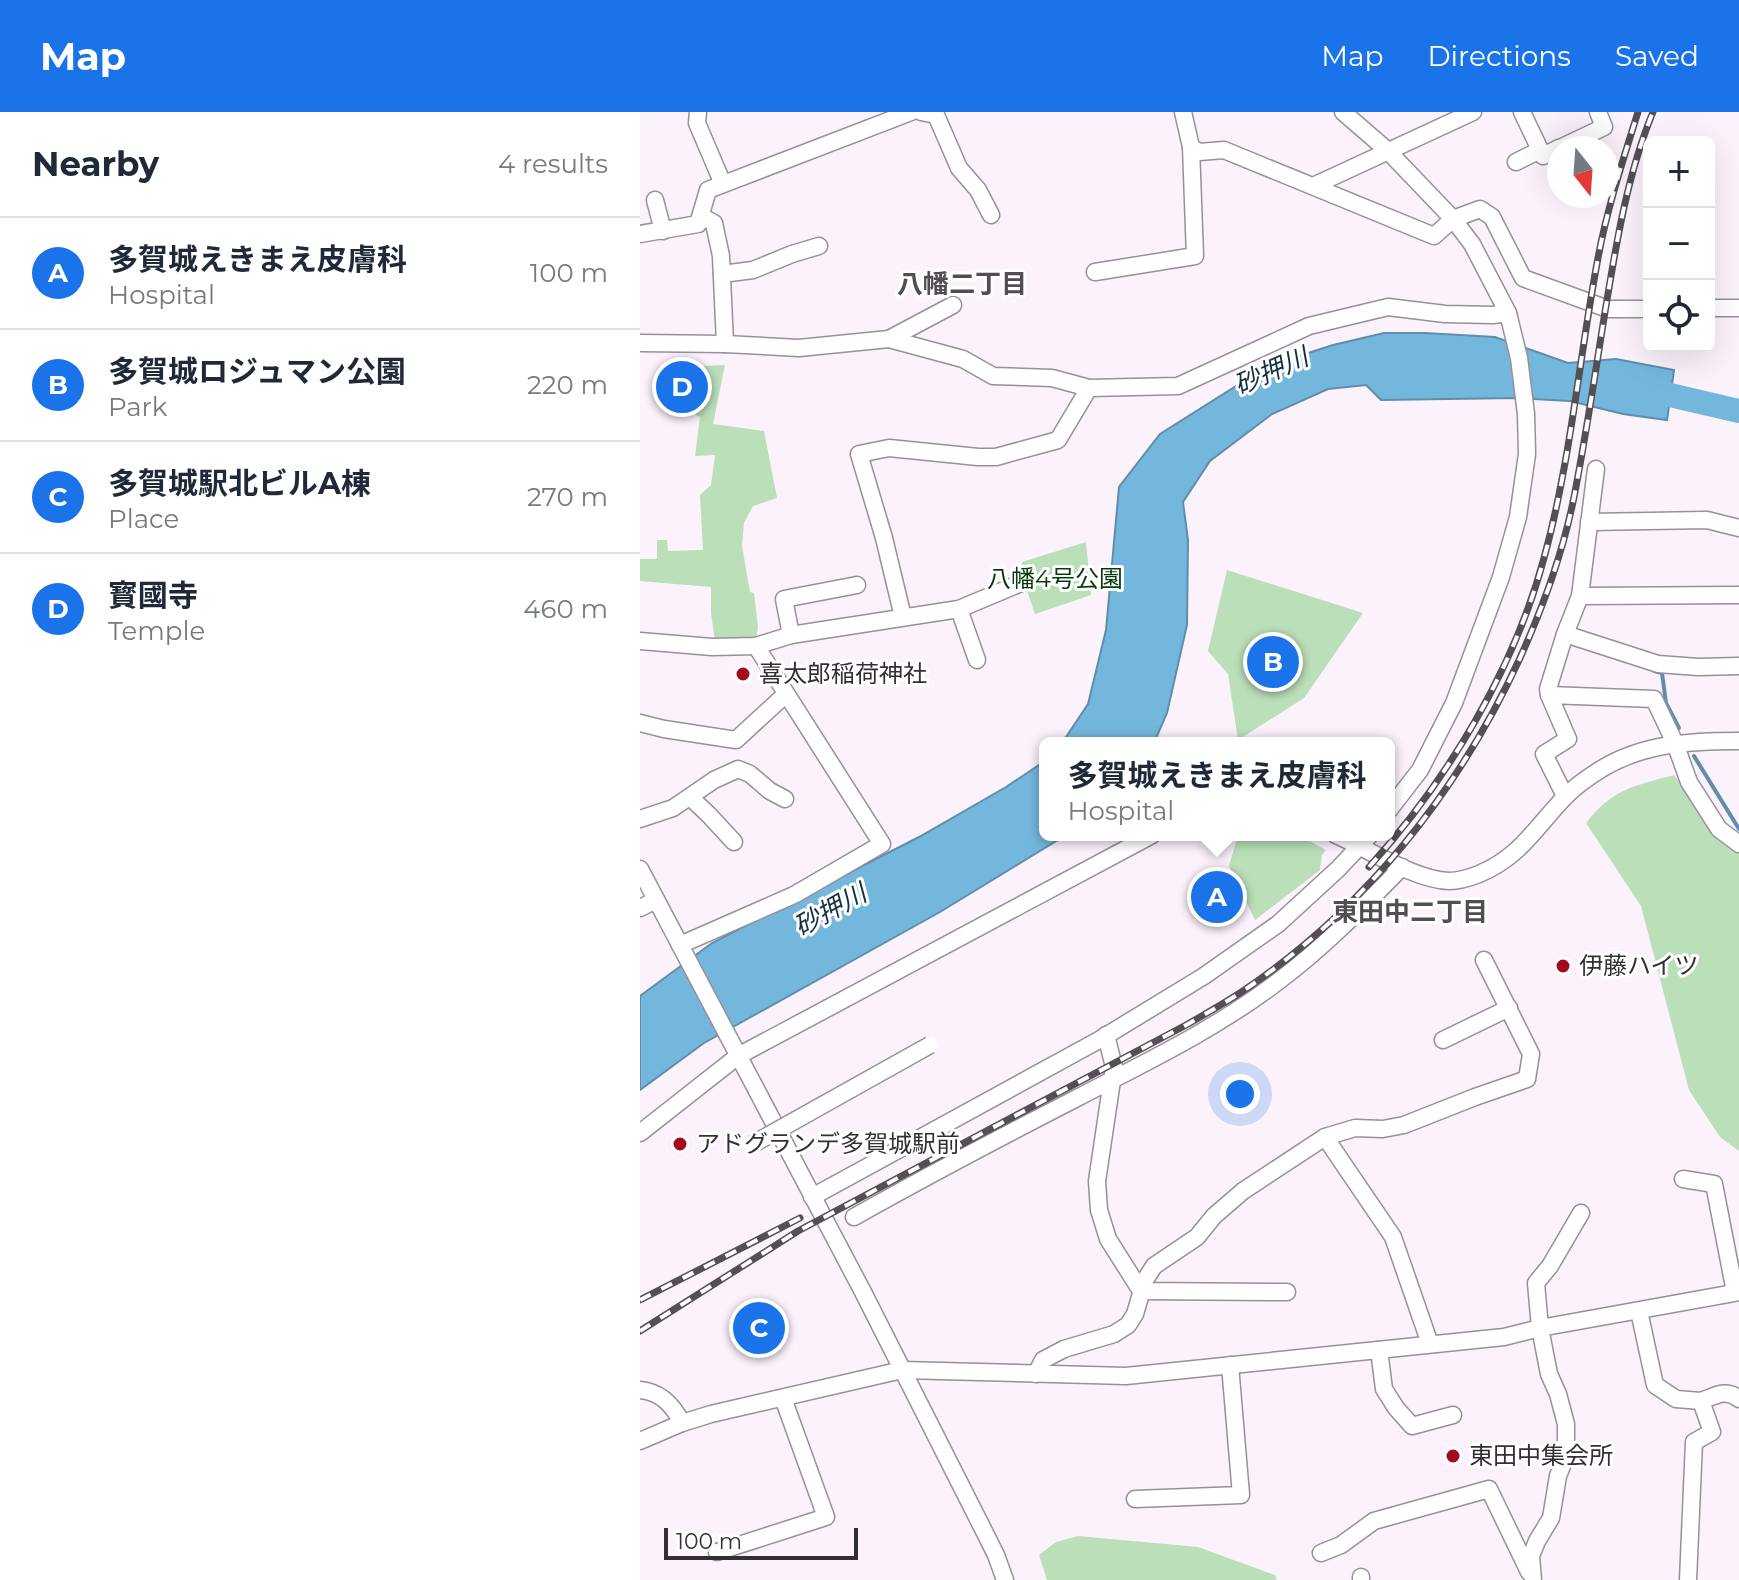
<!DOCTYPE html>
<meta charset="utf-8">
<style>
:root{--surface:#fff;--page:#f6f6f7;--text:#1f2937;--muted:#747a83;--line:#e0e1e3;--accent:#1a73e8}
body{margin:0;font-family:Montserrat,"Noto Sans JP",sans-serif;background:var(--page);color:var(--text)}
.controls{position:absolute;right:24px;top:24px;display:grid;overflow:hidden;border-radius:12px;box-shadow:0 8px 32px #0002}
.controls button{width:72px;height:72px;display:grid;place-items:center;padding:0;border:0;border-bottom:2px solid var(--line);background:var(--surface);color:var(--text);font:40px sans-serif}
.compass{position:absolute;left:907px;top:24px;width:72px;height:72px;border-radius:50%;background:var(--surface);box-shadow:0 8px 32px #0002;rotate:163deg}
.scale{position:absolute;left:24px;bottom:20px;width:194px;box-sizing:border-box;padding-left:8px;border:4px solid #333034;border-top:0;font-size:22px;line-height:28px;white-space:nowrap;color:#333034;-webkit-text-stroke:6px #fff;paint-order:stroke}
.you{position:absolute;left:600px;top:982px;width:28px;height:28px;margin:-20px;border:6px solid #fff;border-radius:50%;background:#1a73e8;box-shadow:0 0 0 12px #1a73e833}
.badge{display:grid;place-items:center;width:52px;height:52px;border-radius:50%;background:var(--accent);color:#fff;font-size:26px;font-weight:700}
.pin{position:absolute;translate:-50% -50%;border:4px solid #fff;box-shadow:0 2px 8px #0006}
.popup{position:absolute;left:399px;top:625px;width:356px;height:104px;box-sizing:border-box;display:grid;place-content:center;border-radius:12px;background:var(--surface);filter:drop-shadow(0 2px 6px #0005);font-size:26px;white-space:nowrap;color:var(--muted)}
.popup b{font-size:30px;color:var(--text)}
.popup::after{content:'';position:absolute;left:50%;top:100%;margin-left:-16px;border:16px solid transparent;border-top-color:var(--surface)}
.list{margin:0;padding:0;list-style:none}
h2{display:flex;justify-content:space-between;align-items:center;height:104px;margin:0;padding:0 32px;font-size:34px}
h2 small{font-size:26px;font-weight:400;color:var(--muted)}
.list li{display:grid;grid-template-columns:52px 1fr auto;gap:24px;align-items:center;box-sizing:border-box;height:112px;padding:0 32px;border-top:2px solid var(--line)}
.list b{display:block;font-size:30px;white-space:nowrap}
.list p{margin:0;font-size:26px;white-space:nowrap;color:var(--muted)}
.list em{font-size:26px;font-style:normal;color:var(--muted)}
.icon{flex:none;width:44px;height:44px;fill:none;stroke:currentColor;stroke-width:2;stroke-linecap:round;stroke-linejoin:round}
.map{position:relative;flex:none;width:1099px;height:1468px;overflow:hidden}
header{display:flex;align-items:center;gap:48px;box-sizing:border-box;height:112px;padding:0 40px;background:var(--accent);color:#fff}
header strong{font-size:38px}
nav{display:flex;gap:44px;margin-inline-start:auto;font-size:28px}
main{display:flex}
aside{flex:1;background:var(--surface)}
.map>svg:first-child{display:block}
</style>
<header>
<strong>Map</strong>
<nav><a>Map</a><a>Directions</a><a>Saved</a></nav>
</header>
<main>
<aside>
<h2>Nearby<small>4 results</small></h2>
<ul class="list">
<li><span class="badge">A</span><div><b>多賀城えきまえ皮膚科</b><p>Hospital</p></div><em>100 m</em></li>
<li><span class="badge">B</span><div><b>多賀城ロジュマン公園</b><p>Park</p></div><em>220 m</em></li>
<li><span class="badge">C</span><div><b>多賀城駅北ビルA棟</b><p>Place</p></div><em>270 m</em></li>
<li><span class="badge">D</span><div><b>寳國寺</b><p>Temple</p></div><em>460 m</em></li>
</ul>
</aside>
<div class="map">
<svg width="1099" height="1468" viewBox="0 0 1099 1468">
<rect width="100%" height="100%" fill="#fbf2fc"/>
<g fill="#badfb9">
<polygon points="85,253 73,312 124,319 137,386 113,394 104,411 102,434 110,480 114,481 118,515 116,529 75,530 71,501 71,475 0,469 0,447 17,447 17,428 27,428 28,439 63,438 60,383 71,373 75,343 55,344 60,305 56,303 60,254"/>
<polygon points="446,430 451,483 395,502 383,467 382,450"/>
<polygon points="587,458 723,501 664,586 598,628 588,562 568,539"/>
<path d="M1034,663L1078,720L1099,739V1039L1080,1025L1049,978L1001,794L946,711C972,677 994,674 1034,663Z"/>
<polygon points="598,723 655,723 662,725 686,738 682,743 680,758 615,808 589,754"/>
<polygon points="438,1424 558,1435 635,1463 637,1468 407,1468 399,1443 416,1430"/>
</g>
<g fill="#74b7dd" stroke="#608eaa" stroke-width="2">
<polygon points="744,221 785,221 855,225 928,251 976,247 1034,258 1027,308 983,302 930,289 876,286 741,288 726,273 688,277 632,302 570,349 543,390 548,428 547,513 527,601 514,631 422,631 448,592 466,518 479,375 520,322 628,254 693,233"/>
<polygon points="405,649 405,723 426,723 300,800 64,931 0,978 0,884 72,831 279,725 366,675"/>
</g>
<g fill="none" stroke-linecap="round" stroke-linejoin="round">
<g stroke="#608eaa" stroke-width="4">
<polyline points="1014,559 1022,561 1026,591 1039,616"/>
<polyline points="1054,644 1099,717"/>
</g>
<polyline stroke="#74b7dd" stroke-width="24" points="1000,276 1099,299"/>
<defs>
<g id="minor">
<polyline points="58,0 57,11 83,72"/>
<polyline points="281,0 296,3 319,56 338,78 351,103"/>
<polyline points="543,0 551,35 559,40 584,38 794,124 813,107 840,97 852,105 883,166 968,197 1009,197"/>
<polyline points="703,0 748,39 813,107 832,132 868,201 879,246 886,302 887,342 878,405 861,465 814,591 780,658 749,698"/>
<polyline points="882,0 903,44 919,36"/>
<polyline points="920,36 964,15 958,0"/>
<polyline points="876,50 900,38"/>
<polyline points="673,74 833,0"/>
<polyline points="15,88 23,119"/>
<polyline points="61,104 74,111 81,144 85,232"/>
<polyline points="0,122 58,112 68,78 271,0"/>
<polyline points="455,160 555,144 551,35"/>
<polyline points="82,162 113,158 152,142 179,134"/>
<polyline points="1069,196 1099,196"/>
<polyline points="249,227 313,193"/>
<polyline points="0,231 85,232 159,236 249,227 323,247 353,264 412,266 449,276 538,274 669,214 748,195 805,202 853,203 868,201"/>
<polyline points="949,410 1067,408 1099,416"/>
<polyline points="940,484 1099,483"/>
<polyline points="319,497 337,548"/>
<polyline points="263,505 244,426 219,342 249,336 338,345 356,345 418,328 449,276"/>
<polyline points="925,522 1018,552 1058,555 1099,554"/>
<polyline points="151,523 144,487 217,473"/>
<polyline points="0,529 72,535 116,534 151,523 319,497 381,471"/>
<polyline points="909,583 1014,587 1035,631 1049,670 1079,717 1099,732"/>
<polyline points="0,611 24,617 96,628 146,582"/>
<polyline points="925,684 904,642 928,627 909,583 908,577 925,522 940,484 956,357"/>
<polyline points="50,685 69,703 94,730"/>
<polyline points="0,707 33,696 74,668 98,657 110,662 130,679 145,687"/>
<path d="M696,723C728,737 775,768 809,769C820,769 829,766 839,762C880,745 895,716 924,686C935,674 950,664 963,656C1005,631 1052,629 1099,629"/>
<polyline points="0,757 223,1180 346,1423 356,1443 365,1468"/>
<polyline points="0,796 16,788"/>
<polyline points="40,833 154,783 242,732 116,534"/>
<polyline points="466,923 474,955 457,1069 459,1098 468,1127 501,1179 647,1180"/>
<polyline points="803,928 869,896"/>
<polyline points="0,1021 98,944 512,723"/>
<polyline points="685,1025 753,1125 790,1232"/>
<polyline points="1043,1067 1074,1072 1095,1180"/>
<polyline points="172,1085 459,928 564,864 638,812 698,757 730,723"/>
<path d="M214,1105C287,1064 361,1025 435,987C504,951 574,918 636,871C682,837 722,796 762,755"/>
<polyline points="999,1199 1015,1273 1036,1287 1061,1289"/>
<polyline points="739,1238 744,1277 756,1296 772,1314 813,1303"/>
<polyline points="396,1262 403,1248 424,1237 474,1222 488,1213 495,1202 505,1168 514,1154 557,1125 574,1104 603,1079 685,1025 715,1016 743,1017 764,1013 835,985 887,967 891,942 844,848"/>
<path d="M0,1278C21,1280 33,1293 42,1311"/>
<polyline points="0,1329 42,1311 71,1302 262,1258 486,1264 864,1225 900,1216 1099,1180"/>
<polyline points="495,1387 601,1383 590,1253"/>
<polyline points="77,1440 186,1405 143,1286"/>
<polyline points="681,1441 701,1433 734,1409 849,1377 889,1460"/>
<polyline points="721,1468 721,1465"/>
<polyline points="893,1468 891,1444 897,1429 911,1406 918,1364 926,1344 926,1312 918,1282 909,1262 900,1216 896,1171 910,1154 941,1101"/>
<path d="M1048,1468L1054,1330L1072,1320L1061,1289C1075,1284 1086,1276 1099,1287"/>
</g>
</defs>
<use href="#minor" stroke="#978f99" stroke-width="19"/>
<use href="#minor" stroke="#fff" stroke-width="16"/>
<defs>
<g id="rail">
<path d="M729,755C807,669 874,558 904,446C931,348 939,246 958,146C967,97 983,48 998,0"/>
<polyline points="0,1188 160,1106"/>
<path d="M0,1219L158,1119L548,912C565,902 583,892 600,881C724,798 818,681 880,546C903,495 923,441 934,385C946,324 955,262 965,200C976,133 987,63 1013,0"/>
</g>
</defs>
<use href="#rail" stroke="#534f54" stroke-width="7"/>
<use href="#rail" stroke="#fff" stroke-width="4" stroke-dasharray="12" stroke-linecap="butt"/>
<defs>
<polyline id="minor-bridge" points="113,1032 290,933"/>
</defs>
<use href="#minor-bridge" stroke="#978f99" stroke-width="19" stroke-linecap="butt"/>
<use href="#minor-bridge" stroke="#fff" stroke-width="16"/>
</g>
<g fill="#a40a1d" stroke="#fff" stroke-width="3">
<circle cx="103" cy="562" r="8"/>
<circle cx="923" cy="854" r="8"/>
<circle cx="40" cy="1032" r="8"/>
<circle cx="813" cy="1344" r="8"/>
</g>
<g text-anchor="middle" stroke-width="6" stroke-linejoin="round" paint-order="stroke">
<g font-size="24" fill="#043b0a" stroke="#fff">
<text x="415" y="475">八幡4号公園</text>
</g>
<g font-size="24" fill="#333034" stroke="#fff" text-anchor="start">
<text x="119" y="570">喜太郎稲荷神社</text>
<text x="939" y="862">伊藤ハイツ</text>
<text x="56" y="1040">アドグランデ多賀城駅前</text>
<text x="829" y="1352">東田中集会所</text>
</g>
<g font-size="26" font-weight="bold" fill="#534c54" stroke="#fff">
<text x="322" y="181">八幡二丁目</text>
<text x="770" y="809">東田中二丁目</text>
</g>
<g font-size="26" font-style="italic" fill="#123141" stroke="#fff">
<text transform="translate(631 259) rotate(-24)" y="9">砂押川</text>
<text transform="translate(190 798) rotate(-29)" y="9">砂押川</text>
</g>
</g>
</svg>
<div class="controls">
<button>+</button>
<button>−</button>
<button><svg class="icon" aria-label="locate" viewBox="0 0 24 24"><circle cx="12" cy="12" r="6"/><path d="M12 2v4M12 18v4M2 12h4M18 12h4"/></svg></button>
</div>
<svg class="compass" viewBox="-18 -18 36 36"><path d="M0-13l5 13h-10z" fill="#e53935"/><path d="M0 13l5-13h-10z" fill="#747a83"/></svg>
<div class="scale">100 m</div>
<div class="you"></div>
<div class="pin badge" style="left:577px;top:785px">A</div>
<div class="popup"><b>多賀城えきまえ皮膚科</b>Hospital</div>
<div class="pin badge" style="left:633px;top:550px">B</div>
<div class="pin badge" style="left:119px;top:1216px">C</div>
<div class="pin badge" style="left:42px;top:275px">D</div>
</div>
</main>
